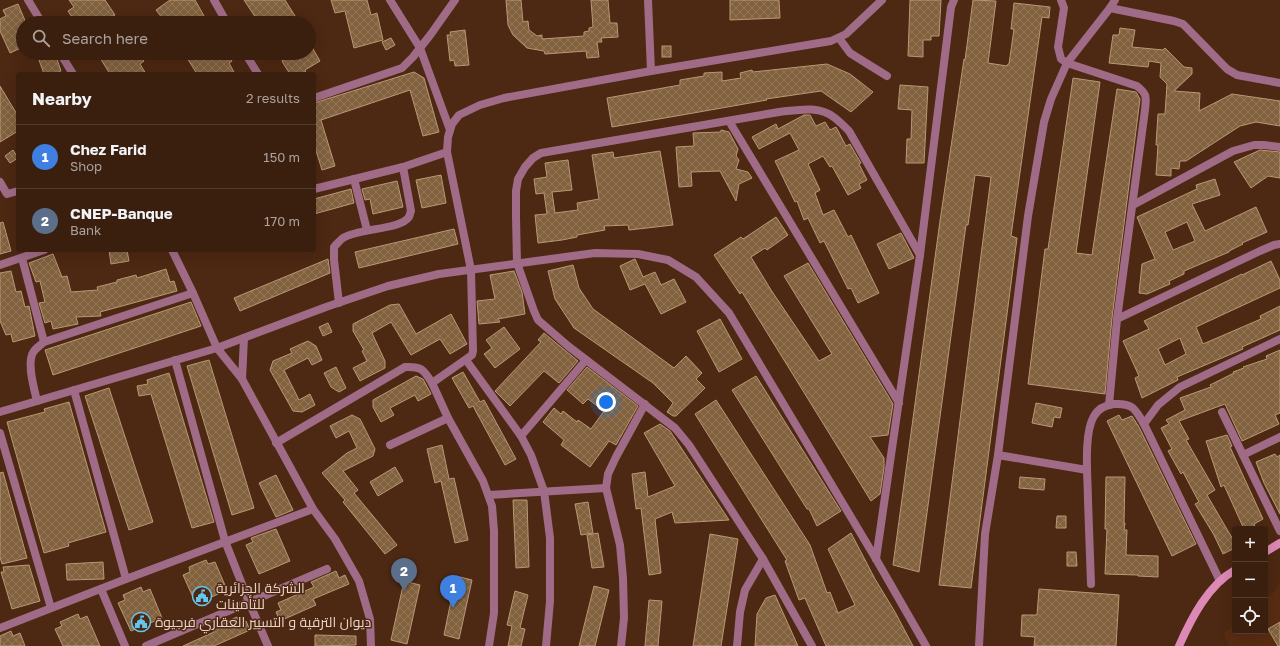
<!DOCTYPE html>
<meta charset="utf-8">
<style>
:root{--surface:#3a1e0e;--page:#452b1c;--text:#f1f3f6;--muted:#aba29e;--line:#543c2e;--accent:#64c5ee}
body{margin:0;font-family:"Golos Text",Cairo,sans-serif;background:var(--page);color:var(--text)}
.controls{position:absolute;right:12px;bottom:12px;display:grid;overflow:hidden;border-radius:4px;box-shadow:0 4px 16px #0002}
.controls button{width:36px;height:36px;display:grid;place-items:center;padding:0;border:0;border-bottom:1px solid var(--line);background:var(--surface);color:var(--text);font:20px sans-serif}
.you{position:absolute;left:606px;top:402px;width:14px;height:14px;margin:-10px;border:3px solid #fff;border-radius:50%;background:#1a73e8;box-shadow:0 0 0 6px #1a73e833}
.badge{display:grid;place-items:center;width:26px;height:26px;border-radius:50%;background:var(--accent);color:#fff;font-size:13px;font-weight:700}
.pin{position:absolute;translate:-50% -33px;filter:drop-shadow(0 1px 2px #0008)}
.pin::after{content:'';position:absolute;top:21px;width:14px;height:12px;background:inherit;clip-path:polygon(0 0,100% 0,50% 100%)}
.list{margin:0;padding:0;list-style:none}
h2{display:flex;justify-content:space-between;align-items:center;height:52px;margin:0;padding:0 16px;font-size:17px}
h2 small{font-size:13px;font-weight:400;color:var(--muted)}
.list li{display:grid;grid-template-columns:26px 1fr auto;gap:12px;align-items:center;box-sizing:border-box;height:64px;padding:0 16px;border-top:1px solid var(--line)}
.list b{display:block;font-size:15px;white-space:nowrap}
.list p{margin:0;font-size:13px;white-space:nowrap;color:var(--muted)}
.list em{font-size:13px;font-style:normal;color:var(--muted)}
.icon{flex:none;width:22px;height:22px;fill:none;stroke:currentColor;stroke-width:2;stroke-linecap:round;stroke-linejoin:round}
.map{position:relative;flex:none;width:1280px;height:646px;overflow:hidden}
.search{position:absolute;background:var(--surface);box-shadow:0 4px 16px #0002;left:16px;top:16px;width:300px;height:44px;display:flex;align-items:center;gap:10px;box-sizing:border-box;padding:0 14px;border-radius:22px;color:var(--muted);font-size:15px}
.panel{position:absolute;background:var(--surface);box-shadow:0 4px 16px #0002;left:16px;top:72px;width:300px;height:180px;border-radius:4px}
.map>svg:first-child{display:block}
</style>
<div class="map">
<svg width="1280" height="646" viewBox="0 0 1280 646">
<defs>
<pattern id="building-cross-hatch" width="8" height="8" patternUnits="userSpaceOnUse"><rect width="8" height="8" fill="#81613e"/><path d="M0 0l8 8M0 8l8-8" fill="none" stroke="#937758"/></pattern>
</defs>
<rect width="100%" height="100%" fill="#4d2813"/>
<polygon fill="#582c12" points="1280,583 1280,646 1229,646 1224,633 1235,624 1235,631 1265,631 1265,599 1274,592"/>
<g fill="url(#building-cross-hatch)" stroke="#ba9874" fill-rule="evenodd">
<polygon points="69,0 105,0 115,15 113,16 117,23 76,23 68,11 74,7"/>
<polygon points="170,0 195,0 208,23 166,23 156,10"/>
<polygon points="244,0 285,0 295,16 297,23 266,23 262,17 256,18"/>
<polygon points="331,0 367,0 371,15 377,13 383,40 354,48 345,11 335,13"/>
<polygon points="506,0 521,0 523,22 528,21 529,30 537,36 542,35 542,39 584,36 584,32 589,31 589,28 593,27 591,0 608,0 610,23 617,23 618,37 601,38 602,42 597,42 599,57 587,58 586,51 545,54 544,51 527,48 513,35 508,25"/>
<polygon points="730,0 779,0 780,18 730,20"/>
<polygon points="910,0 941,0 939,36 931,36 931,40 923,40 923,57 908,56"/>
<polygon points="973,0 996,1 988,63 1007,66 1008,64 1009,64 1014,29 1011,29 1014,3 1050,7 1049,18 1042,17 1011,236 1017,238 971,588 939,585 991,177 975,175 968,225 966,225 919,572 893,565 940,221 964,59 965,60"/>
<polygon points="18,4 26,23 23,23 23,47 10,53 0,31 0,19 6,16 3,10"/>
<polygon points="1120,28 1135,30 1132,47 1163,50 1165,48 1184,67 1192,68 1192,74 1174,91 1200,93 1199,111 1232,94 1280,101 1280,126 1256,122 1240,126 1186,161 1180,161 1179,169 1171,168 1171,176 1156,175 1158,145 1156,145 1158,114 1165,114 1167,84 1160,77 1161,63 1149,61 1148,67 1109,63 1113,35 1119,35"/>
<polygon points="465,30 469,65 455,66 454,60 450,61 447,35 451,35 450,32"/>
<polygon points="391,38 395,45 386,50 382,42"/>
<polygon points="309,42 320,61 305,70 306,74 290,74 283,63 281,56 285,53 309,53"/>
<rect x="662" y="46" width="9" height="11"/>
<polygon points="43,53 55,53 61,71 54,74 44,74 39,60 45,58"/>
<polygon points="97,53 138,53 144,61 140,64 146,74 110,74"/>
<polygon points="184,53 227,53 232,61 229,63 235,74 197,74"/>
<polygon points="827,64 850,74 873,92 851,112 821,91 766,99 767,100 682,115 612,127 607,98 680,85 680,80 704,76 704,73 722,72 722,81 741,78 740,73 752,70 753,72"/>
<polygon points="414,72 424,78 439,132 423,136 410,90 321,120 335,166 322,170 314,144 314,103"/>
<polygon points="1073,78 1100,82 1076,253 1092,255 1117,89 1136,92 1140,99 1112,318 1105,394 1028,384 1045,249 1048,249"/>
<polygon points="900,85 928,87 924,163 906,163 907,139 911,139 912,110 898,109"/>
<polygon points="0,86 18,116 18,131 0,142"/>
<polygon points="804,115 810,115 816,126 825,122 830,130 836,127 846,146 850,144 855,153 861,163 859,164 867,180 859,184 861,188 848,195 832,166 830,167 823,156 808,164 820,190 815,193 823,215 834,210 848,237 851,235 879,293 858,303 851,288 848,289 824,241 820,243 808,218 804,220 797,201 795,202 775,161 799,150 790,133 759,149 752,137 776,124 778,129"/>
<polygon points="721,130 729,132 738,149 736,156 739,160 736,169 748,172 752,178 739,184 736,201 720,171 691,172 692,186 679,187 676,147 694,146 693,133 721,132"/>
<polygon points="13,150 18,158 10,163 5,156"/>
<polygon points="1260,150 1280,152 1280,178 1268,176 1251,188 1234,162"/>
<polygon points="660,151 673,225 629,230 628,225 604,226 605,230 577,235 577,237 562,240 538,243 535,215 547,214 544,193 536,194 534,179 547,177 545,163 568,160 572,190 552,192 555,213 578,210 577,203 599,199 592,155 613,152 614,158"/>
<polygon points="441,175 446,203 422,208 416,180"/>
<path d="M1215,179L1220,195L1192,204L1205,231L1256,207L1267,232L1242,243L1243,244L1229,251V252L1184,271V274L1169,281L1170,284L1147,294L1139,293L1142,264L1155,259L1137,217L1197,189L1196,185ZM1187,222L1195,241L1173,250L1165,232Z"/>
<polygon points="397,181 403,207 373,214 370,199 365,200 362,189"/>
<polygon points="351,189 354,203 314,214 314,199"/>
<polygon points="776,217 788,235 767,250 765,248 751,257 771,290 819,361 832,354 784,276 808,263 893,404 888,435 870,437 884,458 884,468 880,494 871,501 742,292 740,294 714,255 741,237 743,239"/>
<polygon points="3,222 11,251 0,254 0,223"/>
<polygon points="454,229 458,244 359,268 355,252"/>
<polygon points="901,233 914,258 889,269 877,244"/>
<polygon points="109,250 127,250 129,261 111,264"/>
<polygon points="53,254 62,277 67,276 71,292 98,290 97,287 117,282 117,280 136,275 137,278 166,269 170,282 174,281 177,291 100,312 101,316 76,317 78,324 53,329 51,321 45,323 39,303 45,302 40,281 36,282 29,263"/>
<polygon points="328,259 330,273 240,311 234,298"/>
<polygon points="635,259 643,277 655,272 661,285 674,279 686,302 661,314 645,284 630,290 620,266"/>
<path d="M1271,261L1280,280V288L1196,327L1203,344L1261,319L1260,316L1280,306V330L1242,347L1243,349L1177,377L1178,380L1142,398L1135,378L1139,376L1123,341L1149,329L1144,321L1242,274V275ZM1180,338L1186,354L1165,365L1158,349Z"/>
<polygon points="573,265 579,288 593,309 674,368 686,356 702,373 696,379 705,388 676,416 673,416 667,412 673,403 653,383 574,328 555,299 548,271"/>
<polygon points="11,271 16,292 21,291 25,307 29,306 35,336 13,342 11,334 6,335 0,321 0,273"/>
<polygon points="514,271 522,292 525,314 498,319 500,322 479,324 477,301 495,299 490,275"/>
<polygon points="191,302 201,326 53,375 45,350"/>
<polygon points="399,304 416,334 451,314 467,344 450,354 440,339 411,355 391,322 372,333 385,361 385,368 360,381 353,368 367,361 362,351 364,350 353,331 353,324 390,305"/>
<polygon points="720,319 742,359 719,372 697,331"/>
<polygon points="328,323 332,332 323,336 319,327"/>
<polygon points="504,327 520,349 495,368 484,354 492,348 486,340"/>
<polygon points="544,333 578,361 559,383 544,371 510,406 495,391 541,342 538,340"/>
<polygon points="308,341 316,346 322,360 312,365 308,358 284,370 299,400 310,394 315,405 302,412 293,411 270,370 273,361 292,353 290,349"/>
<polygon points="1280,350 1280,413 1275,415 1279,424 1242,441 1225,404 1179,421 1189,439 1186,440 1215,490 1207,495 1235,543 1235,548 1223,554 1214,535 1195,504 1199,502 1183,472 1181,474 1168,451 1172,449 1161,428 1169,424 1166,420 1185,410 1180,398 1211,387 1210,385 1234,373 1233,372 1244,368 1243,367 1267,359 1266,356"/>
<polygon points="209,360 254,508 232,515 187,366"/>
<polygon points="336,367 346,388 339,392 331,387 324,373"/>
<polygon points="587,367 638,406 616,445 609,441 590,467 561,445 564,440 543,422 554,408 561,414 563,411 577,422 578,420 591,429 604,411 588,399 583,404 567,390"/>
<polygon points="463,372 480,402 484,400 516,459 505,465 473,406 469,408 452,378"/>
<polygon points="169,373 214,522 192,528 151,394 139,396 137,386 148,384 147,380"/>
<polygon points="416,376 423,379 431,394 418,401 415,395 390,408 394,415 381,422 373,407 373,400"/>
<polygon points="756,376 841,511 817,526 809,509 807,509 732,390"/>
<polygon points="109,388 153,522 129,530 85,396"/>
<polygon points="716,400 810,545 827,593 830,592 838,613 855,605 828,549 851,533 875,579 895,612 913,646 826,646 805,598 799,600 785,561 787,560 695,414"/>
<polygon points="69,402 106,532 68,543 69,546 44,553 7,422 45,412 44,409"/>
<polygon points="1036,403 1062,408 1060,418 1054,417 1052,427 1032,423"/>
<polygon points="352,415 360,419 375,449 373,456 343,471 358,490 354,493 397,545 385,554 343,502 345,500 322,473 347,453 357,448 349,431 336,438 330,426"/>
<polygon points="1119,415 1122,420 1132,416 1139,427 1196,544 1172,556 1107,421"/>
<polygon points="660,424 670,431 729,520 675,523 672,512 655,519 661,573 649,575 641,508 636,509 632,474 645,472 648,497 675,486 644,433"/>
<polygon points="1227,435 1232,446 1230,447 1263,519 1254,524 1256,529 1244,529 1224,485 1221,487 1206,441"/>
<polygon points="442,445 449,479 454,478 468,540 455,543 441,481 435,483 427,449"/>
<polygon points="1275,454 1277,457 1280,455 1280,514 1264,483 1256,462"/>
<polygon points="395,467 403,481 378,496 370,482"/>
<polygon points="3,472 27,558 2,564 0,557 0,473"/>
<polygon points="276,475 293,510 276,517 259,483"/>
<polygon points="1020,477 1045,479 1044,490 1019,488"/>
<polygon points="1106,477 1125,477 1124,523 1125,523 1124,530 1127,530 1126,555 1158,556 1158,577 1138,576 1138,575 1105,574 1107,529 1105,529"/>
<polygon points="513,500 527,500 529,567 516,568"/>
<polygon points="588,502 593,533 581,535 575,504"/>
<polygon points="1057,516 1066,516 1066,528 1056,528"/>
<polygon points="276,529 290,561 259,574 246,545 253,542 251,538"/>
<polygon points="598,533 604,567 592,568 587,535"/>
<polygon points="710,534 738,539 721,646 693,646"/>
<polygon points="1067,552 1076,552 1077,566 1067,566"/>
<polygon points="206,560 208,564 215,562 227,590 196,604 183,575 190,572 189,567"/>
<polygon points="103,562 104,579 67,580 66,564"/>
<polygon points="29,565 40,601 12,609 1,572 4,572 3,567"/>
<polygon points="336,571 339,578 345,575 349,584 313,599 316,605 280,621 276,612 281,610 278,603 314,587 311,582"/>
<polygon points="456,576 472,580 459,639 444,635"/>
<polygon points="404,581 420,585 407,644 391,640"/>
<polygon points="594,586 609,590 595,646 579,646"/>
<polygon points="141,587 143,592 150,589 162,618 131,631 118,603 125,600 123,595"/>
<polygon points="1039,589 1119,595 1116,646 1034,646 1035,637 1021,636 1022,615 1037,615"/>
<polygon points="515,591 528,595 520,628 525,629 521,646 508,646 512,626 507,625"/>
<polygon points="775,595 798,646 755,646 757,614 766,598"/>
<polygon points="649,600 662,601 658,646 645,646"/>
<polygon points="78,614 80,619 87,616 100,646 63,646 55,629 62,626 60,622"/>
<polygon points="237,617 240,624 246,621 250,630 214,646 183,646 214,632 212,628"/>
<polygon points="1280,622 1280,646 1278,646 1268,629"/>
<polygon points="11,631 13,636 20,633 25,646 0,646 0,636"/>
<polygon points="315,635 356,636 356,645 315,646"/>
</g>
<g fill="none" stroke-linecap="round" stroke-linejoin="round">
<g stroke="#a06b86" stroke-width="8">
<polyline points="28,0 42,23"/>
<polyline points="214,0 227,23"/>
<polyline points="390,0 420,48 450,130"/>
<path d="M1061,0L1064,8L1058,47L1061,59L1067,63L1137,86C1148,95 1146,97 1145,110L1117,319L1109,405"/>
<polyline points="1110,8 1174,21 1183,24 1227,69 1237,75 1280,83"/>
<polyline points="839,38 850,53 887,76"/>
<polyline points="60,53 73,74"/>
<polyline points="245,53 258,74"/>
<polyline points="651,71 831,41 846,34 882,0"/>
<polyline points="314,98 402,68 413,57 431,34 455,0"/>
<polyline points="729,121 899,403"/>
<polyline points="354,179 367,230"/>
<polyline points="0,182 7,194 18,191"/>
<polyline points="314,189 403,167 447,152"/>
<polyline points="1133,205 1233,151 1254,145 1264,145 1280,147"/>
<polyline points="172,250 193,293 217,348 242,379 313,509 335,539 359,581 370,619 371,646"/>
<polyline points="22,258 44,342"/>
<polyline points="0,265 44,250"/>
<path d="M339,303L334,260V247C337,244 340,240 343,238C359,228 400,230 409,217C410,215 410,213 411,211L403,167"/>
<polyline points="1117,319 1260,251 1274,245 1280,244"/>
<polyline points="175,360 225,541 249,602 268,646"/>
<polyline points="466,360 521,436 531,455 544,491 550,538 550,601 546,646"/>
<polyline points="242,379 244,338"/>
<polyline points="432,383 448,418 483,481 492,506 494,531 494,613 489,646"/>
<polyline points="74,390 126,579"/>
<path d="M37,401C34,388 26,361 34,351C37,347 41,345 44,342L193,293"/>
<polyline points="0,412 217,348 326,307 388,286 439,274 595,253 638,254 668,260 696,277 729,313 876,559 926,646"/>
<polyline points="1222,412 1243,455"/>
<polyline points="1144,424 1158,405 1180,387 1280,339"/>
<polyline points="0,433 51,608"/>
<polyline points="521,436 586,360"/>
<polyline points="1280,437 1243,455 1280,531"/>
<path d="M276,443L405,367C422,366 424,370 432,383L472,355L473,351L471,270L447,152L448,137L452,124L459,115L480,105L504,98L651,71L648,0"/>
<polyline points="390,445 448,418"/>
<polyline points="998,455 1087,470"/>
<polyline points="489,495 606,488"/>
<polyline points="876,559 920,255 951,7 954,0"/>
<path d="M1091,584C1090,557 1089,529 1088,501C1088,480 1083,434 1094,416C1098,409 1106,405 1114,404C1133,403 1135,409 1144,424L1220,581"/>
<polyline points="101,589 125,646"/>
<polyline points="0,628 126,579 313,509"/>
<polyline points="146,646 327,569"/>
<polyline points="621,646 624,618 623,578 620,545 606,488 608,474 616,457 645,404"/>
<polyline points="737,646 740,612 745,590 763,559"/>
<path d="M812,646L763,559L689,445L675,428L568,346L538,320L534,311L517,263L516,217V191L518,179L525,167L533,158L541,153L779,112C798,110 819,105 835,118C840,122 845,127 849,131L920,255"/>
<polyline points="979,646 985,534 998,455 1028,216 1044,122 1051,99 1067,63 1110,8 1115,0"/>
</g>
<g stroke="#dd89b5" stroke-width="8">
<polyline points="1265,552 1280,543"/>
<path d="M1179,646C1191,619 1208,585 1235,570"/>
</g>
</g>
<defs>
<symbol id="civic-ring" viewBox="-11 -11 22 22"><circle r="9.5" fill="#4d2813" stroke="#64c5ee" stroke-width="1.5"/><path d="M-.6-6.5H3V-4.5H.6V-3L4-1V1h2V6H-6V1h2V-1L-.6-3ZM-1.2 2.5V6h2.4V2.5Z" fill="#64c5ee"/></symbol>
</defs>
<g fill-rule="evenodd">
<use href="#civic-ring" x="191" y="585" width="22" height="22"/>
<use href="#civic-ring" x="130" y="611" width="22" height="22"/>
</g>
<g text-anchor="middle" stroke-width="3" stroke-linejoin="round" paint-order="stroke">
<g font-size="14" fill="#e9d1c4" stroke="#4d2813" text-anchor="start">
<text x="216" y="593">الشركة الجزائرية<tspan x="216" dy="16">للتأمينات</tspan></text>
<text x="155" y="627">ديوان الترقية و التسيير العقاري فرجيوة</text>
</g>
</g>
</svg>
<div class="controls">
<button>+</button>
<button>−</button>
<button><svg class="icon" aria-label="locate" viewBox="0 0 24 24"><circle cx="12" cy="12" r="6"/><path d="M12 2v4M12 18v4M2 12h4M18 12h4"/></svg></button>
</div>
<div class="you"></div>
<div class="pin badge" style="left:453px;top:608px;background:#3f7fe0">1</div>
<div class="pin badge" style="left:404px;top:591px;background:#5c6f8a">2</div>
<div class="search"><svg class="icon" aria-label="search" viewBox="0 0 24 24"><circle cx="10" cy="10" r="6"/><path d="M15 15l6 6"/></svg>Search here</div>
<section class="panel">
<h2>Nearby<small>2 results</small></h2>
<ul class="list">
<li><span class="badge" style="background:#3f7fe0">1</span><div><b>Chez Farid</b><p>Shop</p></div><em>150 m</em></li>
<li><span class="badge" style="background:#5c6f8a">2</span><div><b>CNEP-Banque</b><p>Bank</p></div><em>170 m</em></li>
</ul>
</section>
</div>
